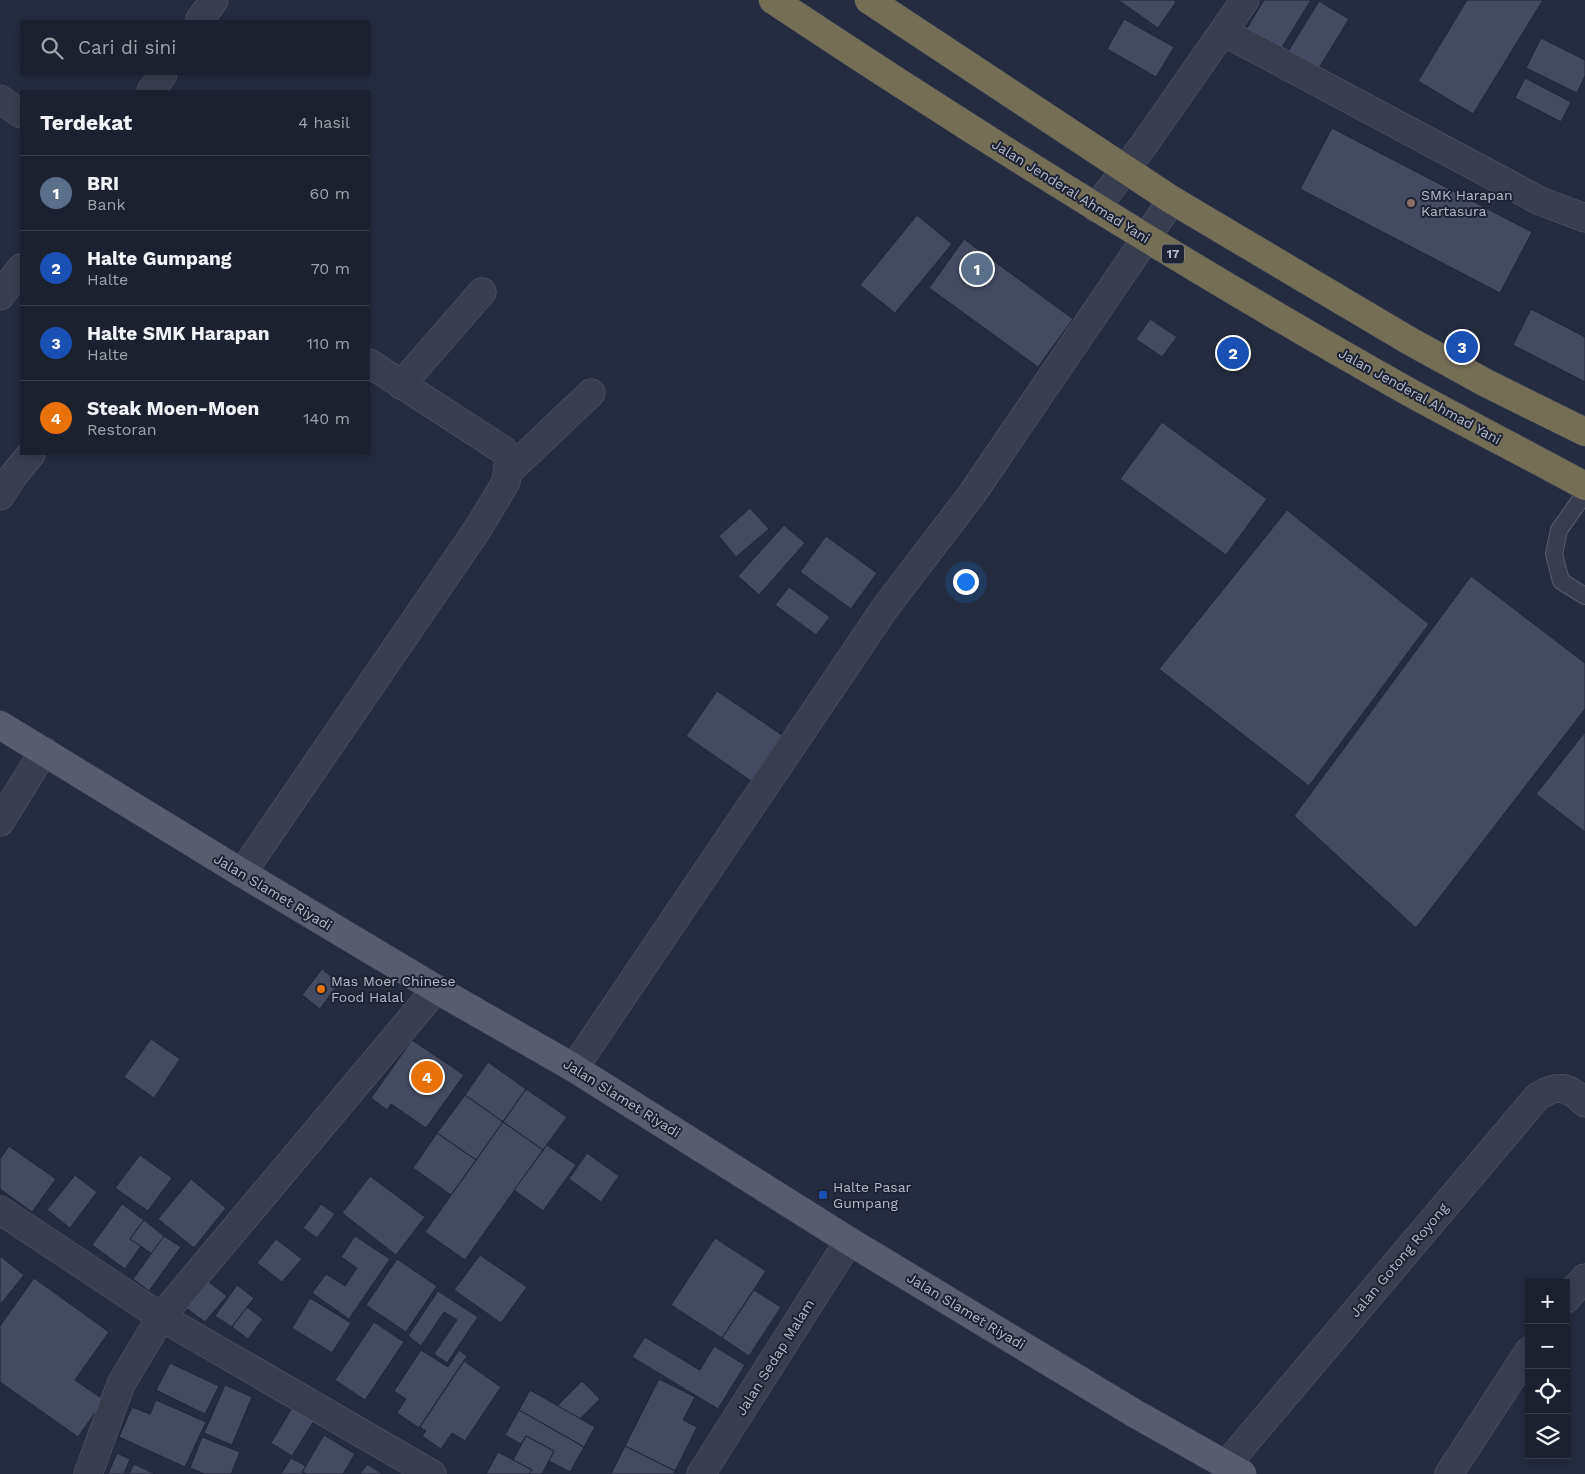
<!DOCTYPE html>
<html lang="id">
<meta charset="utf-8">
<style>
:root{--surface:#1c212f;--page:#252937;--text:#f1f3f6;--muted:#a0a3aa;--line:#3a3e4b;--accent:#d93025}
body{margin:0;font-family:"Work Sans",sans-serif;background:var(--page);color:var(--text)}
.controls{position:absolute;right:15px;bottom:15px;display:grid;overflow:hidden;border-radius:0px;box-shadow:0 2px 8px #0003}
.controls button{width:45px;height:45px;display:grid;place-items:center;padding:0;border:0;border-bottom:1px solid var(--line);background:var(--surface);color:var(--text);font:25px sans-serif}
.you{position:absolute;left:965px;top:581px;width:18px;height:18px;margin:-12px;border:4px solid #fff;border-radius:50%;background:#1a73e8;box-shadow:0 0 0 8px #1a73e833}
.badge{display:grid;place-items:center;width:32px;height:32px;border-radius:50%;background:var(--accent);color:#fff;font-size:16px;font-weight:700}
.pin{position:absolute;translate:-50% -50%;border:2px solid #fff;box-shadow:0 1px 5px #0006}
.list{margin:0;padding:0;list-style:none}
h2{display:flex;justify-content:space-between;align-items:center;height:65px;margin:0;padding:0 20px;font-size:21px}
h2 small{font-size:16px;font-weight:400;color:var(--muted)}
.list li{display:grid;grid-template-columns:32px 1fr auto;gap:15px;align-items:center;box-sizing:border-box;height:75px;padding:0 20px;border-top:1px solid var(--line)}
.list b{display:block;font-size:19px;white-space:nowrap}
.list p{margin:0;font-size:16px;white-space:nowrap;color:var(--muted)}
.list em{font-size:16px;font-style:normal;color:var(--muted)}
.icon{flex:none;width:28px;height:28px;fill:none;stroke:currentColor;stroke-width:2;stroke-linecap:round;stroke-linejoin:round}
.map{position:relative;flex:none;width:1585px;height:1474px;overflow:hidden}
.search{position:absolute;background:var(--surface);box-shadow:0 2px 8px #0003;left:20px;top:20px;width:350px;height:55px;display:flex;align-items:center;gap:12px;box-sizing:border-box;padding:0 18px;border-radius:0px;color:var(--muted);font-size:19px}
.panel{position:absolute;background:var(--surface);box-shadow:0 2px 8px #0003;left:20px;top:90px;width:350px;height:365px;border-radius:0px}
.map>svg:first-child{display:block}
</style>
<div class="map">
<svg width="1585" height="1474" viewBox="0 0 1585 1474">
<rect width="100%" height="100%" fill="#252c3f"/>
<g fill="#444b61" stroke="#202536">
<polygon points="1118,0 1174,0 1176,2 1158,28"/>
<polygon points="1264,0 1311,0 1278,54 1244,33"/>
<polygon points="1467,0 1543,0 1473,114 1418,81"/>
<polygon points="1319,1 1349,19 1316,73 1286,55"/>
<polygon points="1124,19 1174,47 1156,77 1107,49"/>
<polygon points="1541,38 1585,60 1585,76 1577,93 1526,68"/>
<polygon points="1525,78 1571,102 1561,122 1515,98"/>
<polygon points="1332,128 1532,232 1500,293 1300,189"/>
<polygon points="917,215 952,244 895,313 860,285"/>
<polygon points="964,239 1073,319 1038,367 929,288"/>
<polygon points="1531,309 1585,337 1585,382 1513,345"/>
<polygon points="1150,319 1177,337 1162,357 1136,339"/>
<polygon points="1162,422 1267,499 1226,555 1120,479"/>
<polygon points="750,508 769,529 736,557 719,536"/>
<polygon points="1287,510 1429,624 1309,786 1159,669"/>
<polygon points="784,525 805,543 759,595 738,576"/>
<polygon points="826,536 877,573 851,609 800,572"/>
<polygon points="1471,576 1585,663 1585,709 1416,928 1294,816"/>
<polygon points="789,587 830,617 816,635 775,605"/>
<polygon points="717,691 782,735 751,781 686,736"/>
<polygon points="1585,732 1585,832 1536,794"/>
<polygon points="322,969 339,983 320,1009 302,995"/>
<polygon points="151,1039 180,1059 154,1098 124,1077"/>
<polygon points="412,1040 464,1075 426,1128 391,1104 387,1110 371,1098"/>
<polygon points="488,1062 526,1089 503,1122 465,1095"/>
<polygon points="526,1089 567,1117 543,1150 503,1122"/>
<polygon points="465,1095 503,1122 476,1160 437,1133"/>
<polygon points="503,1122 543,1150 465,1260 425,1232"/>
<polygon points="437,1133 476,1160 451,1195 413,1168"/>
<polygon points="547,1145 576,1165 543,1211 514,1190"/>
<polygon points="9,1146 56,1179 32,1212 0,1189 0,1159"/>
<polygon points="587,1153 619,1176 601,1202 569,1179"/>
<polygon points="140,1155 172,1178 148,1211 115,1188"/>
<polygon points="75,1175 97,1192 70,1228 47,1210"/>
<polygon points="370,1176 425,1217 396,1255 342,1213"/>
<polygon points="191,1179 226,1208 194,1248 158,1219"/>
<polygon points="122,1204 144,1220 130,1239 141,1246 125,1269 92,1245"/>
<polygon points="321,1204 335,1214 317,1238 303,1228"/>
<polygon points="144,1220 164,1236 152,1254 130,1239"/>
<polygon points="164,1236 181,1247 149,1291 133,1279"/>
<polygon points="355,1236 390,1259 349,1319 312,1293 326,1274 345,1286 357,1268 341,1257"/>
<polygon points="715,1238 766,1271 722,1338 671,1305"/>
<polygon points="276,1239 302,1259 282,1282 257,1263"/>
<polygon points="480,1255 527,1287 501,1323 454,1290"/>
<polygon points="0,1256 24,1275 0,1305"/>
<polygon points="397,1259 437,1286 406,1332 366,1305"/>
<polygon points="34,1278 109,1332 75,1380 104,1400 78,1437 0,1382 0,1326"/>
<polygon points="205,1279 227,1296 205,1322 183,1306"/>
<polygon points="237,1285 254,1298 232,1327 215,1316"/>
<polygon points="754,1290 781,1307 749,1356 722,1338"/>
<polygon points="438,1291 478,1317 447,1363 434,1354 457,1320 444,1312 421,1346 408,1336"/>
<polygon points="310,1298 351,1323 332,1353 292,1328"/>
<polygon points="247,1307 263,1319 248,1339 232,1327"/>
<polygon points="374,1322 404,1342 365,1400 335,1380"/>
<polygon points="645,1337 700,1370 714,1346 745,1365 718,1409 632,1357"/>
<polygon points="421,1350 448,1367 459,1350 467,1356 419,1428 397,1413 406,1399 394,1391"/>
<polygon points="464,1361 501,1387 465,1441 452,1433 441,1449 422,1436 426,1431 420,1427"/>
<polygon points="170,1363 219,1386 205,1414 156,1390"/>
<polygon points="659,1379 695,1397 683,1420 697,1427 675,1471 625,1446"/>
<polygon points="582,1381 600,1399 580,1419 557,1406"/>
<polygon points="225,1385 252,1397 232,1445 204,1433"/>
<polygon points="530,1390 595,1427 584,1447 519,1410"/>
<polygon points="156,1400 206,1422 185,1467 119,1437 132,1407 150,1414"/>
<polygon points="292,1408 314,1421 292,1456 271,1443"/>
<polygon points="519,1410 584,1447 570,1472 549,1461 554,1451 526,1436 521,1444 505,1435"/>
<polygon points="324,1435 355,1454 343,1474 306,1474 302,1472"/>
<polygon points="526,1436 554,1451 542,1474 529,1474 532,1470 513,1460"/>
<polygon points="202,1437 240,1452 231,1474 205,1474 190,1468"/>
<polygon points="625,1446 675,1471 674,1474 611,1474"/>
<polygon points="498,1452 532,1470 529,1474 486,1474"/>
<polygon points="117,1453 130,1459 124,1474 108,1474"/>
<polygon points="291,1458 306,1466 302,1472 306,1474 281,1474"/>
<polygon points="134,1464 155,1474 129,1474"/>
<polygon points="367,1464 383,1474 360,1474"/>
</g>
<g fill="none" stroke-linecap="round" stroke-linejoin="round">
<defs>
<polyline id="lane" points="1585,493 1559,530 1554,554 1561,581 1585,596"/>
<g id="street">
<polyline points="199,21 214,0"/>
<polyline points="1224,32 1540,201 1585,218"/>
<polyline points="151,91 163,74"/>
<polyline points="0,99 21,114"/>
<polyline points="1096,208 1143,146 1245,0"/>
<polyline points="0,296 21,268"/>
<polyline points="401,385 482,292"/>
<polyline points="509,471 591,393"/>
<polyline points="0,496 13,476 31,454"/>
<polyline points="0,822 44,751"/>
<polyline points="242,873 477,530 506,482 509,458 503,450 369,363"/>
<polyline points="574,1068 885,608 972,494 1172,200"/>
<polyline points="0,1210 161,1317 432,1474"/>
<polyline points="1566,1299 1585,1278"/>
<path d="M1226,1465L1538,1096C1559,1084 1568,1086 1585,1103"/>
<polyline points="88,1474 121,1384 161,1317 436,989"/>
<polyline points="701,1474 849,1241"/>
<polyline points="1449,1474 1529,1351"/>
</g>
<polyline id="primary" points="0,725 242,873 436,989 574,1068 849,1241 1134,1413 1242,1474"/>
<g id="highway">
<path d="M773,0C981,138 1192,270 1409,392C1467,424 1527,454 1585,486"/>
<polyline points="869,0 1172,200 1408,340 1486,383 1585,432"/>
</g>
</defs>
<use href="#lane" stroke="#575c6d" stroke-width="18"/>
<use href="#street" stroke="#575c6d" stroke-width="29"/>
<use href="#primary" stroke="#424758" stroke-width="29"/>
<use href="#highway" stroke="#44495a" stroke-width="29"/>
<use href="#lane" stroke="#393e4f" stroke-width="16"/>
<use href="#street" stroke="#393e4f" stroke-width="28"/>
<use href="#primary" stroke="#575d6f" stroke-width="28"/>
<use href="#highway" stroke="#756e56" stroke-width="28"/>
</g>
<circle fill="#8d6e63" stroke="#1e2334" stroke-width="2" cx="1411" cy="203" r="5"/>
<circle fill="#e8710a" stroke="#1e2334" stroke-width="2" cx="321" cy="989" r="5"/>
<rect fill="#1a4fb4" stroke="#1e2334" stroke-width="2" x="818" y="1190" width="10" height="10" rx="2.5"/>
<g text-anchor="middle" stroke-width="4" stroke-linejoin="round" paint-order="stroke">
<rect fill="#1e2334" stroke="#888d9d" stroke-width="1" x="1162" y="244.5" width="22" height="19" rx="4"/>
<g font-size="12" font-weight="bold" fill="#b5baca">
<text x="1173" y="258">17</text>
</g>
<g font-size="14" fill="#b5baca" stroke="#1e2334">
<text transform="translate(1071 191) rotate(32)" y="5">Jalan Jenderal Ahmad Yani</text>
<text transform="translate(1420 396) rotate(29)" y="5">Jalan Jenderal Ahmad Yani</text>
<text transform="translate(273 892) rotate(31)" y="5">Jalan Slamet Riyadi</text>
<text transform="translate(622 1098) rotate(32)" y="5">Jalan Slamet Riyadi</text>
<text transform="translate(1399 1260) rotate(-50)" y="5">Jalan Gotong Royong</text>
<text transform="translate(966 1311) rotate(31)" y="5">Jalan Slamet Riyadi</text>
<text transform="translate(775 1357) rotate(-58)" y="5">Jalan Sedap Malam</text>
</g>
<g font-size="14" fill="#b5baca" stroke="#1e2334" text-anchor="start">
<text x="1421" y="200">SMK Harapan<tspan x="1421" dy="16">Kartasura</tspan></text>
<text x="331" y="986">Mas Moer Chinese<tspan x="331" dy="16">Food Halal</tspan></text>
<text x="833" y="1192">Halte Pasar<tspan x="833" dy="16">Gumpang</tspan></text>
</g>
</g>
</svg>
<div class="controls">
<button>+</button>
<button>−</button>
<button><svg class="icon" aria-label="locate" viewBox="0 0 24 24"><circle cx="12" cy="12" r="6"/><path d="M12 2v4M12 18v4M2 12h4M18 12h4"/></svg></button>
<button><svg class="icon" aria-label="layers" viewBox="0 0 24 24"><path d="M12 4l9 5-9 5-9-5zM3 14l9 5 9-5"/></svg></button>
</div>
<div class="you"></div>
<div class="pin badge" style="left:977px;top:269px;background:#5c6f8a">1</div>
<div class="pin badge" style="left:1233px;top:353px;background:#1a4fb4">2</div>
<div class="pin badge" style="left:1462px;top:347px;background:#1a4fb4">3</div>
<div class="pin badge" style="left:427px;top:1077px;background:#e8710a">4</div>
<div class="search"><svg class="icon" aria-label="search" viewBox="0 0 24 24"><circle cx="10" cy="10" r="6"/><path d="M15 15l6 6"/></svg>Cari di sini</div>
<section class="panel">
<h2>Terdekat<small>4 hasil</small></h2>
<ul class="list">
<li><span class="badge" style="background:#5c6f8a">1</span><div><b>BRI</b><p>Bank</p></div><em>60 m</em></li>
<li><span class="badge" style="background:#1a4fb4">2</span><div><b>Halte Gumpang</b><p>Halte</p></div><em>70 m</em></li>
<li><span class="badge" style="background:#1a4fb4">3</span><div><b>Halte SMK Harapan</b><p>Halte</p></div><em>110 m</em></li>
<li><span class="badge" style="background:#e8710a">4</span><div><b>Steak Moen-Moen</b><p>Restoran</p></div><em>140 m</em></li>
</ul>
</section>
</div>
